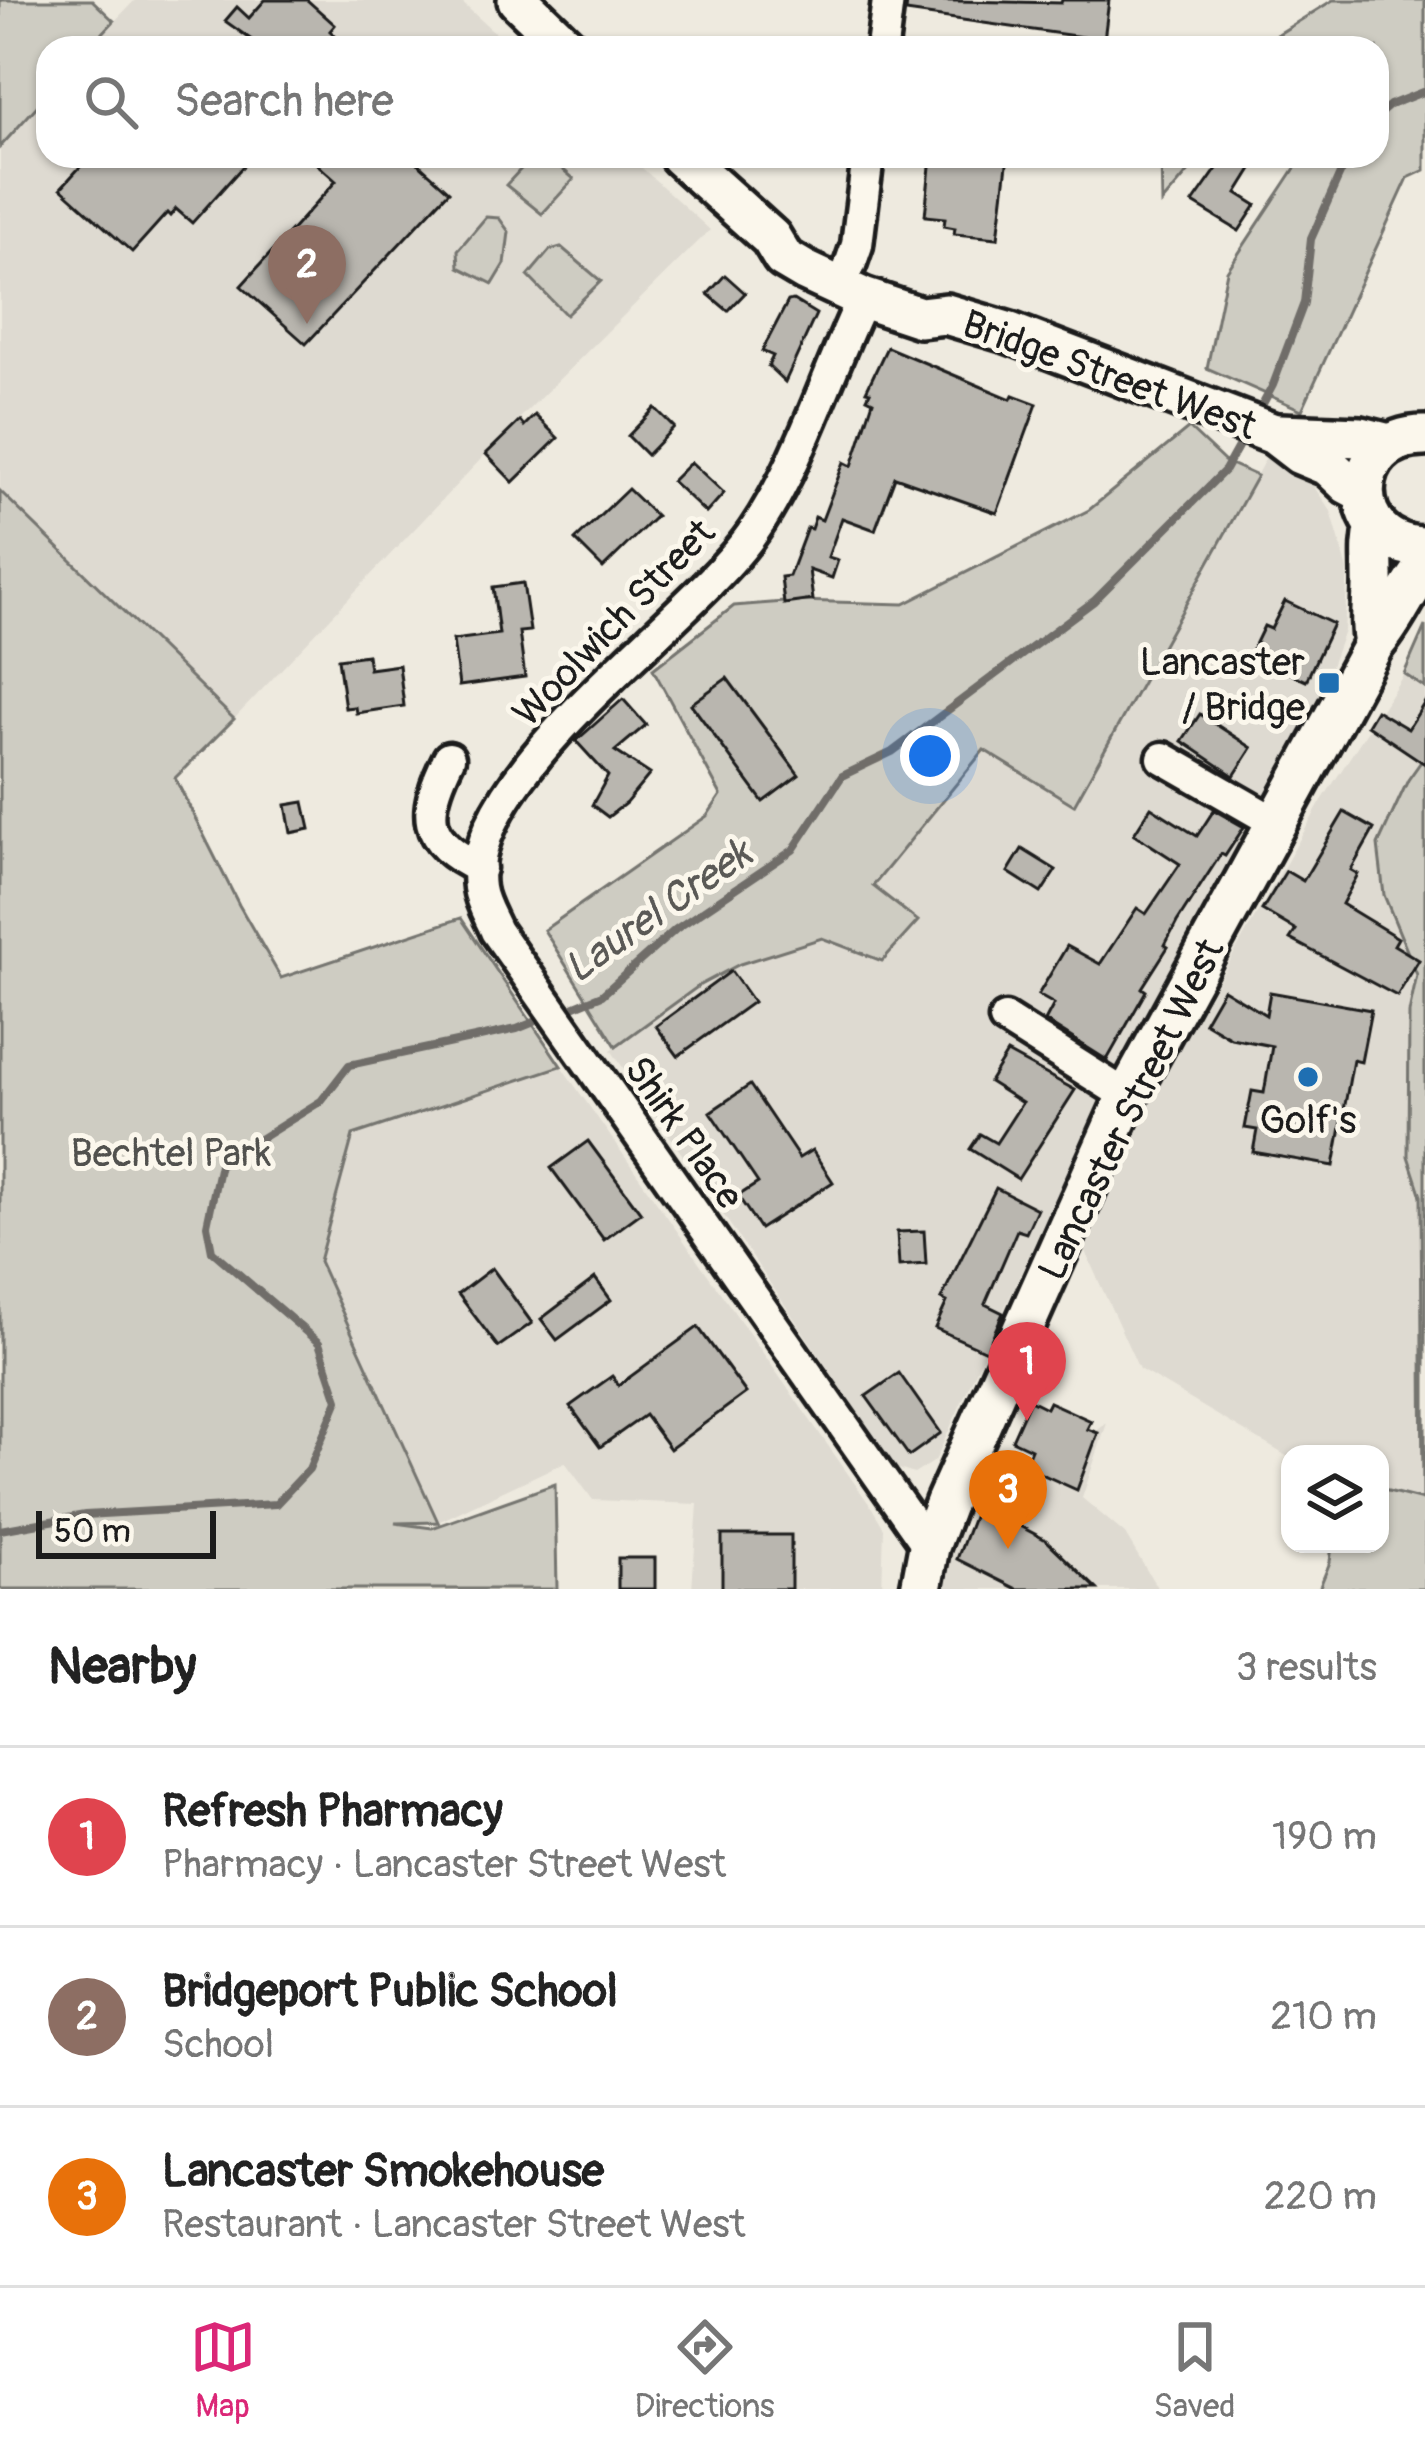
<!DOCTYPE html>
<meta charset="utf-8">
<style>
:root{--surface:#fff;--page:#f2f2f2;--text:#222;--muted:#767676;--line:#e0e0e0;--accent:#db2777}
body{margin:0;font-family:Pangolin,sans-serif;background:var(--page);color:var(--text)}
.controls{position:absolute;right:36px;bottom:36px;display:grid;overflow:hidden;border-radius:24px;box-shadow:0 3px 9px #0004}
.controls button{width:108px;height:108px;display:grid;place-items:center;padding:0;border:0;border-bottom:3px solid var(--line);background:var(--surface);color:var(--text);font:60px sans-serif}
.scale{position:absolute;left:36px;bottom:30px;width:180px;box-sizing:border-box;padding-left:12px;border:6px solid #1c1c1c;border-top:0;font-size:33px;line-height:42px;white-space:nowrap;color:#1c1c1c;-webkit-text-stroke:9px #fbf7ec;paint-order:stroke}
.you{position:absolute;left:930px;top:756px;width:42px;height:42px;margin:-30px;border:9px solid #fff;border-radius:50%;background:#1a73e8;box-shadow:0 0 0 18px #1a73e833}
.badge{display:grid;place-items:center;width:78px;height:78px;border-radius:50%;background:var(--accent);color:#fff;font-size:39px;font-weight:700}
.pin{position:absolute;translate:-50% -99px;filter:drop-shadow(0 3px 6px #0008)}
.pin::after{content:'';position:absolute;top:63px;width:42px;height:36px;background:inherit;clip-path:polygon(0 0,100% 0,50% 100%)}
.list{margin:0;padding:0;list-style:none}
h2{display:flex;justify-content:space-between;align-items:center;height:156px;margin:0;padding:0 48px;font-size:51px}
h2 small{font-size:39px;font-weight:400;color:var(--muted)}
.list li{display:grid;grid-template-columns:78px 1fr auto;gap:36px;align-items:center;box-sizing:border-box;height:180px;padding:0 48px;border-top:3px solid var(--line)}
.list b{display:block;font-size:45px;white-space:nowrap}
.list p{margin:0;font-size:39px;white-space:nowrap;color:var(--muted)}
.list em{font-size:39px;font-style:normal;color:var(--muted)}
.icon{flex:none;width:66px;height:66px;fill:none;stroke:currentColor;stroke-width:2;stroke-linecap:round;stroke-linejoin:round}
.map{position:relative;flex:none;width:1425px;height:1589px;overflow:hidden}
.search{position:absolute;background:var(--surface);box-shadow:0 3px 9px #0004;left:36px;right:36px;top:36px;height:132px;display:flex;align-items:center;gap:30px;box-sizing:border-box;padding:0 42px;border-radius:36px;color:var(--muted);font-size:45px}
.sheet{height:696px;background:var(--surface)}
nav{display:flex;justify-content:space-around;align-items:center;box-sizing:border-box;height:168px;border-top:3px solid var(--line);background:var(--surface);font-size:33px;color:var(--muted)}
nav a{display:grid;justify-items:center;gap:6px}
nav .on{color:var(--accent)}
.map>svg:first-child{display:block}
</style>
<div class="map">
<svg width="1425" height="1589" viewBox="0 0 1425 1589">
<rect width="100%" height="100%" fill="#eeeadf"/>
<filter id="ink" filterUnits="userSpaceOnUse"><feTurbulence type="fractalNoise" baseFrequency=".00833" numOctaves="2"/><feDisplacementMap in="SourceGraphic" scale="24" xChannelSelector="R" yChannelSelector="G"/><feConvolveMatrix kernelMatrix="1 2 1 2 8 2 1 2 1" color-interpolation-filters="sRGB"/></filter>
<g filter="url(#ink)">
<g fill="#dedad1">
<polygon points="135,0 459,0 512,48 89,48"/>
<polygon points="48,94 48,156 629,156 710,230 520,418 234,719 0,491 0,147"/>
<polygon points="1267,456 1309,480 1331,511 1348,570 1344,631 1317,704 1097,1106 935,1461 914,1474 896,1468 611,1050 700,985 740,964 822,938 873,886 984,750 1074,804"/>
<polygon points="1404,674 1425,688 1425,756 1384,895 1417,975 1409,1013 1408,1155 1421,1196 1423,1501 1380,1489 1380,1454 1290,1454 1290,1458 1139,1369 1084,1249 1141,1116 1321,802"/>
<polygon points="561,1066 872,1508 884,1528 882,1589 692,1589 698,1504 593,1500 565,1462 438,1522 319,1261 353,1135"/>
<polygon points="1107,1423 1082,1498 1125,1534 1158,1589 944,1589 948,1542"/>
</g>
<g fill="#ceccc2" stroke="#75746f" stroke-width="3">
<polygon points="0,0 92,0 114,21 89,48 48,48 48,94 0,147"/>
<polygon points="1333,0 1425,0 1425,170 1408,178 1302,410 1207,368 1227,271 1303,156 1377,156 1377,48 1256,48"/>
<polygon points="533,156 547,156 574,179 542,214 506,185"/>
<polygon points="1161,156 1202,156 1162,203"/>
<polygon points="486,217 499,218 509,232 505,264 493,284 459,267 458,250"/>
<polygon points="561,247 601,281 566,315 528,276 550,250"/>
<polygon points="1189,428 1224,461 1257,476 1074,805 984,750 873,886 918,921 882,961 822,938 740,964 700,985 616,1046 544,930 707,816 721,795 653,669 734,606 797,601 904,604 1089,510"/>
<polygon points="0,491 234,719 175,778 239,905 281,978 461,918 561,1066 353,1135 319,1261 438,1522 395,1523 432,1528 555,1484 557,1589 0,1589"/>
<polygon points="1425,626 1425,688 1404,674"/>
<polygon points="1425,756 1425,1589 1319,1589 1330,1562 1332,1544 1380,1544 1380,1489 1423,1500 1421,1196 1408,1156 1409,1013 1417,975 1384,895 1378,845 1408,780"/>
</g>
<g fill="none" stroke-linecap="round" stroke-linejoin="round">
<g stroke="#6f6d69" stroke-width="8">
<polyline points="1377,116 1390,105 1425,91"/>
<polyline points="1258,413 1273,385 1304,303 1311,239 1348,156"/>
<polyline points="563,1011 602,995 676,929 793,850 842,776 892,752 1094,601 1225,470 1244,436"/>
<polyline points="0,1530 85,1515 276,1504 309,1469 338,1400 319,1343 212,1251 207,1225 220,1164 321,1101 349,1065 517,1029 549,1016"/>
</g>
</g>
<g fill="#b9b6af" stroke="#1c1c1c" stroke-width="3">
<polygon points="265,0 307,0 335,25 330,31 348,48 263,48 225,21 237,7 249,18"/>
<polygon points="907,0 1061,3 1062,0 1109,0 1104,40 906,12"/>
<polygon points="90,156 134,156 153,168 170,156 252,156 192,223 176,209 170,216 167,213 132,252 61,188"/>
<polygon points="308,156 410,156 449,191 306,344 241,286 336,181"/>
<polygon points="931,156 1008,156 998,238 954,234 955,228 944,226 945,218 925,216"/>
<polygon points="1226,156 1260,156 1237,193 1256,205 1239,231 1193,203"/>
<polygon points="725,275 745,293 728,311 708,294"/>
<polygon points="793,300 816,314 785,382 768,366 773,356 762,351 788,301"/>
<polygon points="887,347 1011,399 1013,395 1037,404 997,513 895,477 875,530 842,518 828,557 838,560 832,578 809,570 813,600 784,604 781,577 789,576 807,528 811,529 815,517 822,520 844,462 852,466 873,401 867,398 870,392 866,391"/>
<polygon points="655,408 674,427 647,455 628,436"/>
<polygon points="535,415 558,438 513,482 486,454 520,421 524,426"/>
<polygon points="691,462 724,493 706,513 672,481"/>
<polygon points="628,489 656,516 603,568 575,540"/>
<polygon points="523,583 530,631 519,632 525,677 459,686 453,640 499,634 493,587"/>
<polygon points="1285,601 1333,624 1306,681 1250,655 1264,626 1271,629"/>
<polygon points="367,655 369,669 399,665 404,706 356,713 355,707 345,708 338,659"/>
<polygon points="727,678 799,775 763,802 691,704"/>
<polygon points="623,699 646,725 615,751 650,774 626,803 608,817 592,805 608,776 576,741"/>
<polygon points="1425,702 1425,764 1367,725 1376,710 1408,729"/>
<polygon points="1200,714 1252,748 1234,776 1182,741"/>
<polygon points="304,802 310,829 291,833 286,805"/>
<polygon points="1151,807 1197,836 1214,810 1244,827 1225,856 1221,854 1177,922 1165,945 1168,947 1142,988 1146,991 1107,1060 1045,1021 1054,1004 1038,995 1067,946 1100,964 1137,908 1146,914 1180,864 1134,834"/>
<polygon points="1344,812 1374,829 1351,870 1358,874 1342,904 1398,938 1394,945 1419,960 1397,996 1290,939 1296,930 1262,910 1286,871 1303,881"/>
<polygon points="1022,849 1056,870 1041,893 1008,872"/>
<polygon points="731,971 753,1002 678,1056 656,1026"/>
<polygon points="1223,989 1266,1015 1270,992 1371,1010 1361,1062 1353,1060 1334,1166 1253,1152 1257,1130 1245,1128 1252,1091 1264,1093 1272,1046 1231,1038 1204,1022"/>
<polygon points="1007,1053 1075,1090 1018,1179 970,1149 980,1134 996,1143 1022,1103 989,1082"/>
<polygon points="750,1085 799,1158 812,1150 833,1182 760,1229 738,1196 758,1183 710,1112"/>
<polygon points="588,1141 641,1213 604,1240 551,1168"/>
<polygon points="996,1188 1037,1209 1026,1233 1017,1230 985,1304 1003,1313 986,1351 935,1328 947,1302 941,1299"/>
<polygon points="924,1231 926,1264 899,1266 897,1232"/>
<polygon points="492,1268 532,1323 498,1347 458,1294"/>
<polygon points="595,1278 611,1300 557,1340 541,1319"/>
<polygon points="698,1327 746,1393 670,1449 645,1415 600,1447 570,1406 612,1376 619,1385"/>
<polygon points="899,1373 941,1433 909,1456 866,1396"/>
<polygon points="1030,1400 1046,1408 1049,1402 1091,1421 1087,1429 1098,1433 1077,1490 1024,1466 1031,1449 1012,1440"/>
<polygon points="978,1504 1046,1540 1097,1589 1017,1589 957,1559"/>
<rect x="722" y="1535" width="69" height="54"/>
<rect x="618" y="1558" width="37" height="31"/>
</g>
<g fill="none" stroke-linecap="round" stroke-linejoin="round">
<defs>
<g id="street">
<polyline points="882,48 888,0"/>
<polyline points="850,265 857,245 868,156"/>
<path d="M863,298C828,371 799,466 754,531C693,621 463,773 479,888C481,903 490,917 496,931L929,1547"/>
<path d="M449,758C422,812 421,841 480,868"/>
<polyline points="1163,758 1278,824"/>
<polyline points="1005,1019 1127,1096"/>
</g>
<g id="secondary">
<polyline points="518,0 568,48"/>
<polyline points="680,156 771,238 783,258 805,271 863,298 920,317 946,314 1010,333 1274,434 1300,454 1329,466 1348,484 1363,492"/>
<polyline points="1279,434 1361,437 1389,444"/>
<path d="M1425,436C1343,436 1345,547 1425,547"/>
<path d="M1374,644C1369,620 1374,600 1373,575C1373,557 1371,545 1376,526"/>
<path d="M921,1589L929,1547L946,1502L1127,1096L1374,644C1395,621 1405,592 1425,568"/>
</g>
</defs>
<use href="#street" stroke="#1c1c1c" stroke-width="39"/>
<use href="#secondary" stroke="#1c1c1c" stroke-width="48"/>
<use href="#street" stroke="#fbf7ec" stroke-width="30"/>
<use href="#secondary" stroke="#fbf7ec" stroke-width="39"/>
</g>
</g>
<g fill="#1f6fb2" stroke="#fbf7ec" stroke-width="4.5">
<rect x="1317" y="671" width="24" height="24" rx="6"/>
<circle cx="1308" cy="1077" r="12"/>
</g>
<g text-anchor="middle" stroke-width="10" stroke-linejoin="round" paint-order="stroke">
<g font-size="39" fill="#1c1c1c" stroke="#fbf7ec">
<text transform="translate(1110 374) rotate(20)" y="14">Bridge Street West</text>
<text transform="translate(613 622) rotate(-46)" y="14">Woolwich Street</text>
<text transform="translate(1130 1109) rotate(-64)" y="14">Lancaster Street West</text>
<text transform="translate(685 1132) rotate(55)" y="14">Shirk Place</text>
</g>
<g font-size="39" fill="#1c1c1c" stroke="#fbf7ec" text-anchor="end">
<text x="1305" y="675">Lancaster<tspan x="1305" dy="45">/ Bridge</tspan></text>
<text x="1308" y="1133" text-anchor="middle">Golf's</text>
</g>
<g font-size="39" fill="#51514e" stroke="#fbf7ec">
<text x="171" y="1166">Bechtel Park</text>
</g>
<g font-size="42" font-style="italic" fill="#5a5956" stroke="#fbf7ec">
<text transform="translate(657 910) rotate(-35)" y="15">Laurel Creek</text>
</g>
</g>
</svg>
<div class="controls">
<button><svg class="icon" aria-label="layers" viewBox="0 0 24 24"><path d="M12 4l9 5-9 5-9-5zM3 14l9 5 9-5"/></svg></button>
</div>
<div class="scale">50 m</div>
<div class="you"></div>
<div class="pin badge" style="left:1027px;top:1421px;background:#e0444e">1</div>
<div class="pin badge" style="left:307px;top:324px;background:#8d6e63">2</div>
<div class="pin badge" style="left:1008px;top:1549px;background:#e8710a">3</div>
<div class="search"><svg class="icon" aria-label="search" viewBox="0 0 24 24"><circle cx="10" cy="10" r="6"/><path d="M15 15l6 6"/></svg>Search here</div>
</div>
<section class="sheet">
<h2>Nearby<small>3 results</small></h2>
<ul class="list">
<li><span class="badge" style="background:#e0444e">1</span><div><b>Refresh Pharmacy</b><p>Pharmacy · Lancaster Street West</p></div><em>190 m</em></li>
<li><span class="badge" style="background:#8d6e63">2</span><div><b>Bridgeport Public School</b><p>School</p></div><em>210 m</em></li>
<li><span class="badge" style="background:#e8710a">3</span><div><b>Lancaster Smokehouse</b><p>Restaurant · Lancaster Street West</p></div><em>220 m</em></li>
</ul>
</section>
<nav>
<a class="on"><svg class="icon" aria-label="map" viewBox="0 0 24 24"><path d="M3 6l6-2 6 2 6-2v14l-6 2-6-2-6 2zM9 4v14M15 6v14"/></svg>Map</a>
<a><svg class="icon" aria-label="directions" viewBox="0 0 24 24"><path d="M12 3l9 9-9 9-9-9zM9 14v-3h6M13 9l2 2-2 2"/></svg>Directions</a>
<a><svg class="icon" aria-label="saved" viewBox="0 0 24 24"><path d="M7 4h10v16l-5-4-5 4z"/></svg>Saved</a>
</nav>
